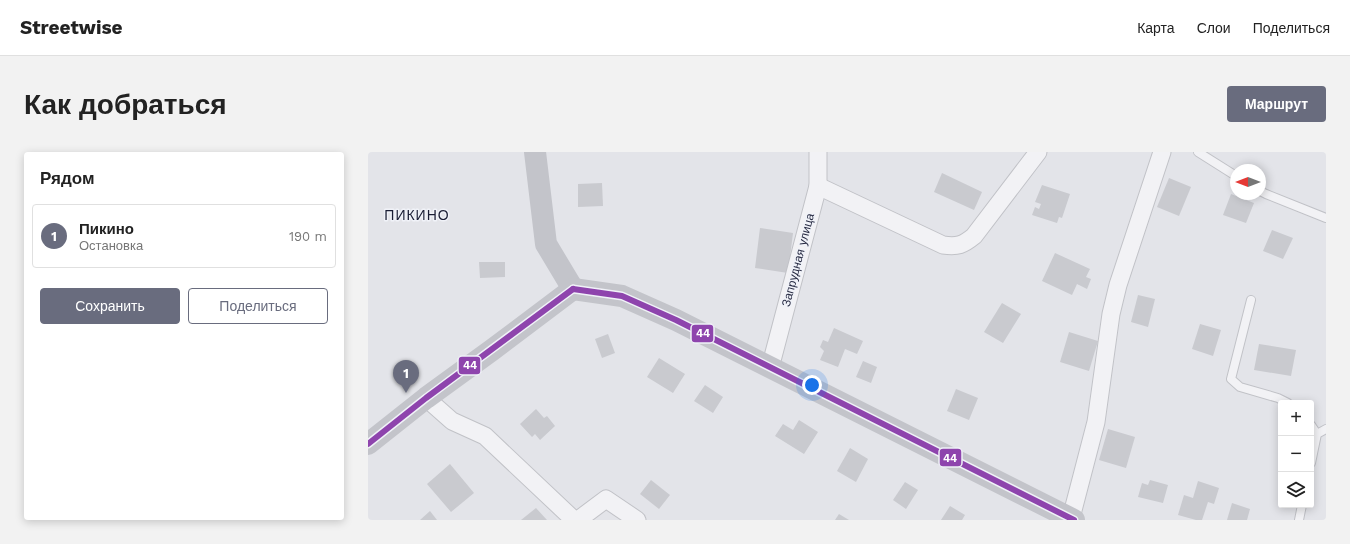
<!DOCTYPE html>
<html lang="ru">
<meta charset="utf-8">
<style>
:root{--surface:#fff;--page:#f2f2f2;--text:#222;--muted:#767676;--line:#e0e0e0;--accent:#696c7e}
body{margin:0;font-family:"Work Sans",sans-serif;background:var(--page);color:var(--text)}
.controls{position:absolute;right:12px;bottom:12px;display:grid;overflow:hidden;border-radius:4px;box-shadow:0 2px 10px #0003}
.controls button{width:36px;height:36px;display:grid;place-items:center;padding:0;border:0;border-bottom:1px solid var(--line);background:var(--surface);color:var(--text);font:20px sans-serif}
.compass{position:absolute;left:862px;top:12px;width:36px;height:36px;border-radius:50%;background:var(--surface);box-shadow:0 2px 10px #0003;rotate:270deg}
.you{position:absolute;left:444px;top:233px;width:14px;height:14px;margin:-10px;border:3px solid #fff;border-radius:50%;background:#1a73e8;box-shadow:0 0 0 6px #1a73e833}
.badge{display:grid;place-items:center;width:26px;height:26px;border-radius:50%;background:var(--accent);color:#fff;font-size:13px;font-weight:700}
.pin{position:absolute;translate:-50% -33px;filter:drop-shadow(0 1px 2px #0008)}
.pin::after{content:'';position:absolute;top:21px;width:14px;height:12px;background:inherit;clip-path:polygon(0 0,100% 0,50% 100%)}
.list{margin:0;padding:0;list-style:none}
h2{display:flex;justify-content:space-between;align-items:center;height:52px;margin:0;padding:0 16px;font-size:17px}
h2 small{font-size:13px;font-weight:400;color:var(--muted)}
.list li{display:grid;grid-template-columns:26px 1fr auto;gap:12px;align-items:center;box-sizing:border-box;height:64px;margin:0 8px 8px;padding:0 8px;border:1px solid var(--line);border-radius:4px}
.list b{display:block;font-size:15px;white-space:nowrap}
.list p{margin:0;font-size:13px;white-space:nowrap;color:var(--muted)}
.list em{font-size:13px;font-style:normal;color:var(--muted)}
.actions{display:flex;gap:8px;padding:12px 16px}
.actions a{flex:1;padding:9px 0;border:1px solid var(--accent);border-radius:4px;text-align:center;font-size:14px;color:var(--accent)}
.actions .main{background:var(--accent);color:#fff}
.icon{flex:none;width:22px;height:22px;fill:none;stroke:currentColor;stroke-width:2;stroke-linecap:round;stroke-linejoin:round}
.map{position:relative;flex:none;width:958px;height:368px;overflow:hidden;border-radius:4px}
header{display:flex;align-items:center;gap:24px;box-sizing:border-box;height:56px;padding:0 20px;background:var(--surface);border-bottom:1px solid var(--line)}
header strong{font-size:19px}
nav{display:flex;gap:22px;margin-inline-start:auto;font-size:14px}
.intro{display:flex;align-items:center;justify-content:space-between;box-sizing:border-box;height:96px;padding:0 24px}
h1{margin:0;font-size:28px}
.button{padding:10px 18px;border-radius:4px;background:var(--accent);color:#fff;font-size:14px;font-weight:700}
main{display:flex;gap:24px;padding:0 24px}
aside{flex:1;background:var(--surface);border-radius:4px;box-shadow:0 2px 10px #0003}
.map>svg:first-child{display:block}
</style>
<header>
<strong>Streetwise</strong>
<nav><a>Карта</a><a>Слои</a><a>Поделиться</a></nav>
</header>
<div class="intro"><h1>Как добраться</h1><a class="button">Маршрут</a></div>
<main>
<aside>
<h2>Рядом<small></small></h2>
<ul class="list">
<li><span class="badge">1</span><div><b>Пикино</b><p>Остановка</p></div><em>190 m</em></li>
</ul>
<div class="actions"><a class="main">Сохранить</a><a>Поделиться</a></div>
</aside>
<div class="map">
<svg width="958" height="368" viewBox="0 0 958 368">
<rect width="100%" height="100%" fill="#e3e4e9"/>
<g fill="#c9cacf">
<polygon points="574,21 614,40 606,58 566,40"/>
<polygon points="801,26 823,35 811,64 789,55"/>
<polygon points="234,31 235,54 210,55 210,32"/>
<polygon points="674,33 702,42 694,66 691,65 689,71 664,63 667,55 671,57 673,52 667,50"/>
<polygon points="863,42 886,51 878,71 855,63"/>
<polygon points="392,76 425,81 420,121 387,116"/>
<polygon points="904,78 925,86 915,107 895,99"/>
<polygon points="687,101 722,117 718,125 723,127 719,137 709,132 704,143 674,129"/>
<polygon points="111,110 137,110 137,125 112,126"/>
<polygon points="770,143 787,147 780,175 763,170"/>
<polygon points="634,151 653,162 635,191 616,180"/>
<polygon points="832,172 853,178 845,204 824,197"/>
<polygon points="466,176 495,189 489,202 477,197 470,215 452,208 456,199 452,195 455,188 460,190"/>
<polygon points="701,180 730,189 721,219 692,210"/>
<polygon points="240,182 247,201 234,206 227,187"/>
<polygon points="891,192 928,198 923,224 886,218"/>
<polygon points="291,206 317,222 305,241 279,225"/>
<polygon points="495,209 509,215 503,231 488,225"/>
<polygon points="337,233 355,245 345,261 326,249"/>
<polygon points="588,237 610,246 601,268 579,259"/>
<polygon points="168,257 176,266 179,264 187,274 172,288 167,282 164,285 152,272"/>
<polygon points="431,268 450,280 436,302 407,284 415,272 425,278"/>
<polygon points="740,277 767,285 758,316 731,308"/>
<polygon points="482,296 500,307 488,330 469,319"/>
<polygon points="82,312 106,341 83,360 59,332"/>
<polygon points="283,328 302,343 291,357 272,342"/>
<polygon points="782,328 800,333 795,351 770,345 774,331 780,333"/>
<polygon points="830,329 851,336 846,352 840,350 834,368 828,368 810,363 816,343 825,346"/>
<polygon points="537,330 550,338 538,357 525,348"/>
<polygon points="864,351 882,357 879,368 859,368"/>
<polygon points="582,354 597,363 594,368 573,368"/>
<polygon points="168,356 179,368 153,368"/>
<polygon points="62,359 69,368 52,368"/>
<polygon points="471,362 481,368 467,368"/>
</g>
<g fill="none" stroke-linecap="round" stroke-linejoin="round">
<defs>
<g id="lane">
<polyline points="830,0 868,24"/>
<polyline points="892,39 898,42 958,66"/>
<polyline points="883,148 863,227 872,235 910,246 920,251"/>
<polyline points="943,273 949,282"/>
<polyline points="943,311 949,282 958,277"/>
<polyline points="931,368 934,353"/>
</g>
<g id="street">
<path d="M450,34L575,93C590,95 595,93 606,84L670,0"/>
<polyline points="402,216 450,34 450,0"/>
<polyline points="58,246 84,269 117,284 206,368"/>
<polyline points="210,368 238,347 269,368"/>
<polyline points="701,368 703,366 728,270 743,162 750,133 794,0"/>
</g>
</defs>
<use href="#lane" stroke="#c1c2c7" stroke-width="10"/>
<use href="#street" stroke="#c1c2c7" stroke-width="19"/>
<use href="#lane" stroke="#f2f2f5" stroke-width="8"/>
<use href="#street" stroke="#f2f2f5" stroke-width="17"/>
<g stroke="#c3c4ca" stroke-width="22">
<polyline points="167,0 178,92 205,137"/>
<polyline points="205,137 254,144 308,168 706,368"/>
<polyline points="0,292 58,246 124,198 205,137"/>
</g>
<defs>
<g id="bus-1">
<polyline points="205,137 254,144 308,168 706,368"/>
<polyline points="0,292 58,246 205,137"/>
</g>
</defs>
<use href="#bus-1" stroke="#f0f2f8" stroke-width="9"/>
<use href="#bus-1" stroke="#8e44ad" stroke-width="6"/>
</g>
<g text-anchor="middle" stroke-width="3" stroke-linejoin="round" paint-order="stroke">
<g font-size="12" fill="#282c44" stroke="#f0f2f8">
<text transform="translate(430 108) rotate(-75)" y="4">Запрудная улица</text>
</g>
<g font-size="14" letter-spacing="1" fill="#1a1d34" stroke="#f0f2f8">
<text x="49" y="68">ПИКИНО</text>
</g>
</g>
<g stroke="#f0f2f8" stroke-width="1.5">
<rect x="323" y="172" width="23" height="19" rx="4" fill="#8e44ad"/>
<rect x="90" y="204" width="23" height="19" rx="4" fill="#8e44ad"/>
<rect x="571" y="296" width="23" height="19" rx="4" fill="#8e44ad"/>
</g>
<g font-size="11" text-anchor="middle" font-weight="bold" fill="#fff">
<text x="335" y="185">44</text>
<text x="102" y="217">44</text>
<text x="582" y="310">44</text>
</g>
</svg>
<div class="controls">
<button>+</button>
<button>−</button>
<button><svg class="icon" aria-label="layers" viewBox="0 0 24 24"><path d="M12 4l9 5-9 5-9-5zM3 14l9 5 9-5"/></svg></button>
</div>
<svg class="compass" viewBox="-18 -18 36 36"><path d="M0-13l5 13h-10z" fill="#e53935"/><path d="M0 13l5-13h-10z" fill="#767676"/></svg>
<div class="you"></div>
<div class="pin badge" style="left:38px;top:241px">1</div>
</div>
</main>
